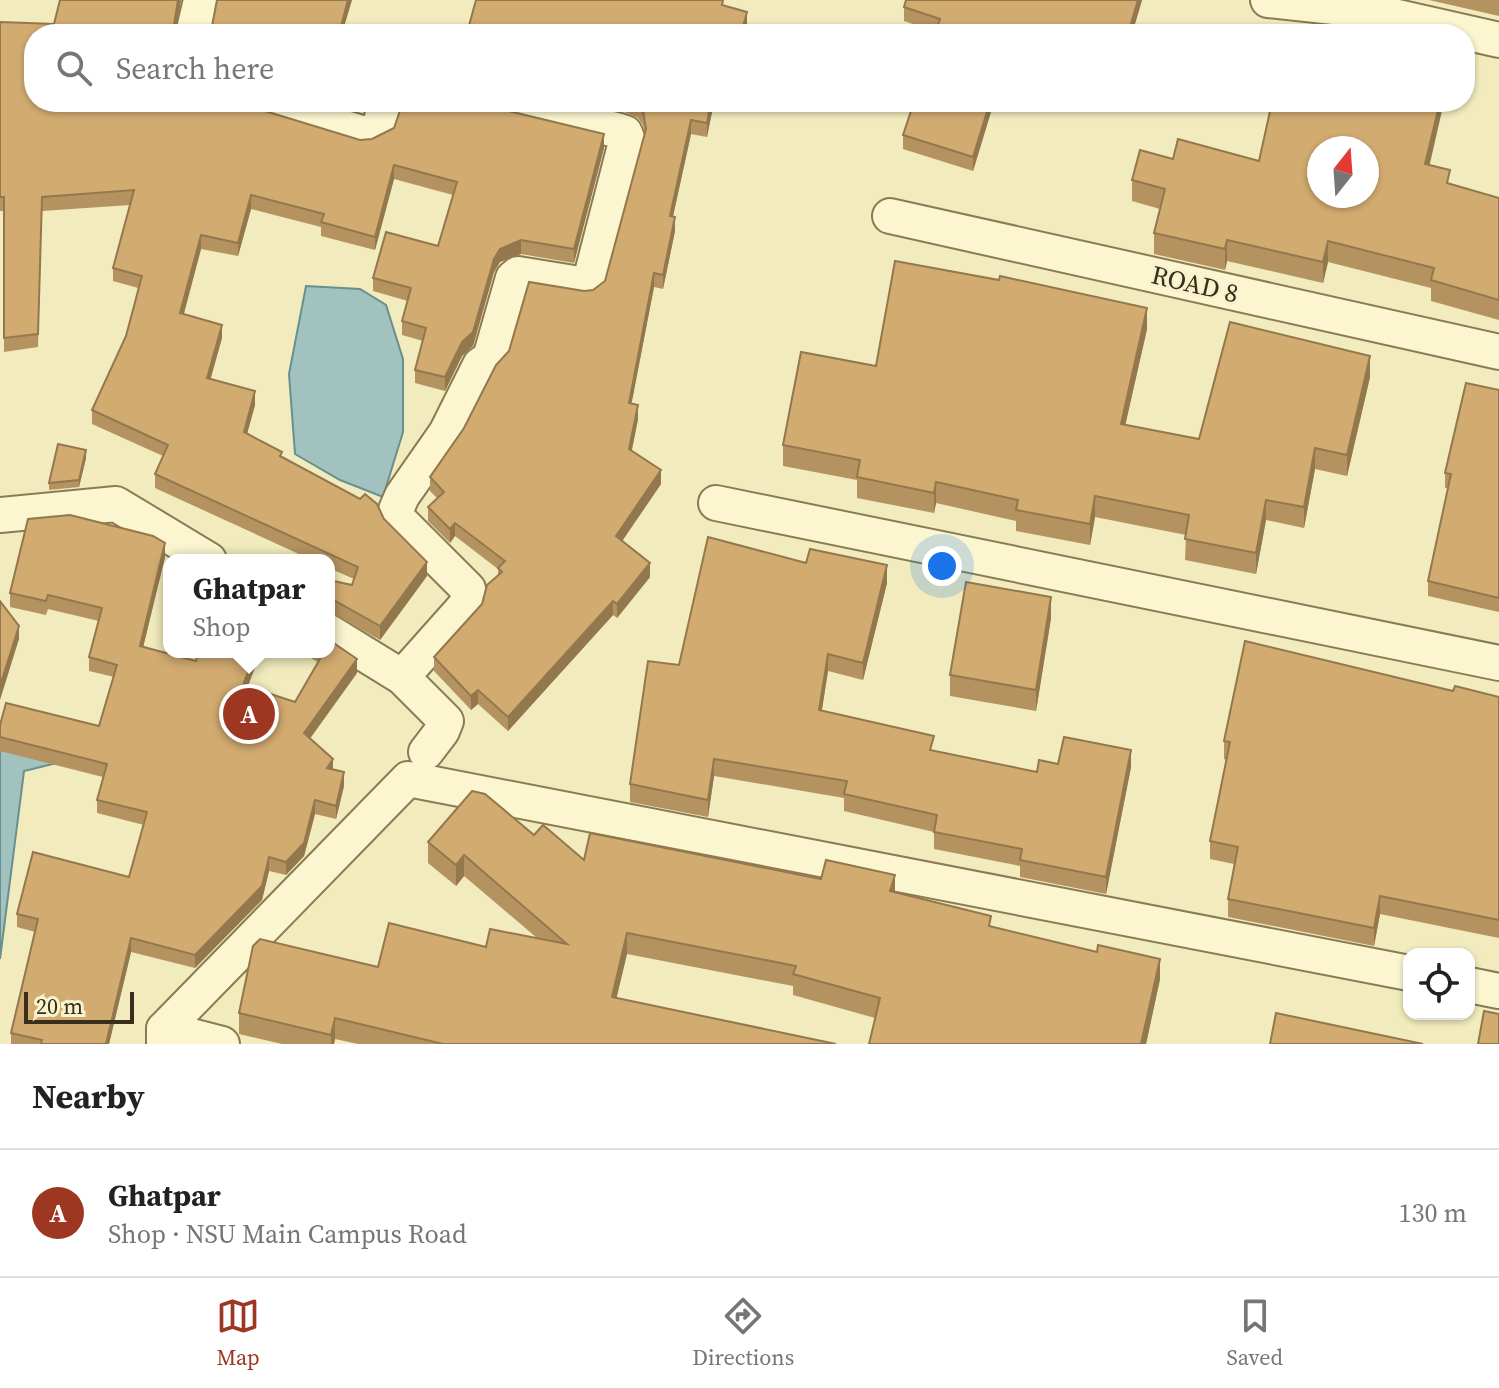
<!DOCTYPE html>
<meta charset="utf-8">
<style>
:root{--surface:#fff;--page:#f2f2f2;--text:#222;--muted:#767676;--line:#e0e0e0;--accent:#9d3721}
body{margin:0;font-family:"Source Serif 4",serif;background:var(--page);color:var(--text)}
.controls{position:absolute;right:24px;bottom:24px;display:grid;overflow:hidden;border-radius:16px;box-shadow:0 2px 6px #0004}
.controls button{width:72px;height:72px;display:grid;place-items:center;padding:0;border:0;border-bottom:2px solid var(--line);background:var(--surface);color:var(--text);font:40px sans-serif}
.compass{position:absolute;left:1307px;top:136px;width:72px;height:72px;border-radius:50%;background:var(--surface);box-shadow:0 2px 6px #0004;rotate:17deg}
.scale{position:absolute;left:24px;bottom:20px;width:110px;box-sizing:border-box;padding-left:8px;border:4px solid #382e1b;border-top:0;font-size:22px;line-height:28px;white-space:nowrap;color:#382e1b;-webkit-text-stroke:6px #f8f3cd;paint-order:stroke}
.you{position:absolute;left:942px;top:566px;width:28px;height:28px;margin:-20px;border:6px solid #fff;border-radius:50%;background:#1a73e8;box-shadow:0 0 0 12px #1a73e833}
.badge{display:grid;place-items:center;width:52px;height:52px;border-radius:50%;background:var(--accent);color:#fff;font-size:26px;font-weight:700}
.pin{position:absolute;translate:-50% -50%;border:4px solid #fff;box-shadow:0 2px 8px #0006}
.popup{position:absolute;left:163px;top:554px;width:172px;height:104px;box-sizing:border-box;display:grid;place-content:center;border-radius:16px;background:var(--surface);filter:drop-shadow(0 2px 6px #0005);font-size:26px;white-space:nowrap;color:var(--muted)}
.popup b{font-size:30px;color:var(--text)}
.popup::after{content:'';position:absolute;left:50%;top:100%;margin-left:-16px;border:16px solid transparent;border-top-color:var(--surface)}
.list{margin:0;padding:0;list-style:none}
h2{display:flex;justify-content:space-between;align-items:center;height:104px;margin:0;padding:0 32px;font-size:34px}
h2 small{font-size:26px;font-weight:400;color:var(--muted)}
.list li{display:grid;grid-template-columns:52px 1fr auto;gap:24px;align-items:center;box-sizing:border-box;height:128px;padding:0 32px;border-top:2px solid var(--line)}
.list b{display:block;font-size:30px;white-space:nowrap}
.list p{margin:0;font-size:26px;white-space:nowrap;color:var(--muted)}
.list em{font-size:26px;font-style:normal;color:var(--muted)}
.icon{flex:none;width:44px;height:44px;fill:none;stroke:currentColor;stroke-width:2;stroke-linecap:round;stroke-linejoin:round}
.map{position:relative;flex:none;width:1499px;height:1044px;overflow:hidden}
.search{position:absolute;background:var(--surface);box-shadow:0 2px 6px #0004;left:24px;right:24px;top:24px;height:88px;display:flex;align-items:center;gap:20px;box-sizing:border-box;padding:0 28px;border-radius:32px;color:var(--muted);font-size:30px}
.sheet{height:232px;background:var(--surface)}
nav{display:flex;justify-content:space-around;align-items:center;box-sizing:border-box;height:112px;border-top:2px solid var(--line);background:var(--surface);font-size:22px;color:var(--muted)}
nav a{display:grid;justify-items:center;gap:4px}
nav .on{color:var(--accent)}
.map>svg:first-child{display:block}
</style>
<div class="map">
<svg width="1499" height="1044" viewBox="0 0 1499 1044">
<rect width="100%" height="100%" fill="#f1ebbd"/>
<g fill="#a1c2be" stroke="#68908d" stroke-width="2">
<polygon points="306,286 360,289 386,305 403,359 403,432 383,497 340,480 295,454 289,374"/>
<polygon points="0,726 65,761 24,771 0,959"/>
</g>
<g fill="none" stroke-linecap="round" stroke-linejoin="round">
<defs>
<g id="minor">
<polyline points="1268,0 1371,11 1499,40"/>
<polyline points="193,34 201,0"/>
<polyline points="258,102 365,134 379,129 386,102"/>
<polyline points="890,216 1499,352"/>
<polyline points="716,503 1499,663"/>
<polyline points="0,515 116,504 209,560"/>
<polyline points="329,632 402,677 446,721 442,731 426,752"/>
<polyline points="402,677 467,604 468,589 398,519 396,510 402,496 446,433 480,365 490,358 513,278 518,274 586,285 590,281 627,138 625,133 616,130 497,102"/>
<polyline points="1469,985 1499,991"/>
<polyline points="164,1029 222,1044"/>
<polyline points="164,1044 164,1029 408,779 1409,973"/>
</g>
</defs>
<use href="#minor" stroke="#8a7b55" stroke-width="38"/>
<use href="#minor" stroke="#fbf6d0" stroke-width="34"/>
</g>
<g fill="#b59360">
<polygon points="60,0 181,0 176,28 179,34 252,107 360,140 372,139 492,107 604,148 574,263 521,254 500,262 494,272 473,346 462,356 445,391 415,383 415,370 423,341 402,335 402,321 408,301 373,291 373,278 438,246 453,195 394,179 375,250 321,236 321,227 251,209 238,256 201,249 184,314 222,338 210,379 255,405 247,433 282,457 384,519 427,576 380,640 330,612 329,613 329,580 352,585 354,579 329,568 329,560 312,560 155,488 155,474 163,456 92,424 92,410 126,336 138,288 113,281 113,268 130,205 42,211 38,347 4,352 4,211 0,211 0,22 54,24"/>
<polygon points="906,0 1142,0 1132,34 936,32 904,21 904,7"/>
<polygon points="1429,0 1499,0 1499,16"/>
<polygon points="328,102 365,102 363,112"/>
<polygon points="584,102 714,102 707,137 691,134 673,216 675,231 663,289 654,287 631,404 638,419 632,450 661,484 622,541 650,577 617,618 613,615 508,731 478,704 471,710 434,671 434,657 482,604 498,575 498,569 455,536 450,543 428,521 428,507 437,498 430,491 430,477 584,291 593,290 605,281 645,135 643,125 638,118 622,111"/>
<polygon points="914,102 994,102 973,171 903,149 903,135"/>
<polygon points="1173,159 1430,165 1450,184 1499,198 1499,320 1431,301 1431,288 1328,262 1323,283 1227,261 1225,270 1154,254 1154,233 1160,209 1132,201 1132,180"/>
<polygon points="1147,329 1125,425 1199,439 1370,377 1347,476 1315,469 1304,528 1266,520 1256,574 1185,560 1186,535 1095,517 1090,545 1016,531 1016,521 936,503 934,513 857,498 857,480 783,466 783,445 876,366"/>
<polygon points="1499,390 1499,612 1428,596 1428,581 1448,488 1445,488 1445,473"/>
<polygon points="86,458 79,487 49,490 49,483"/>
<polygon points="165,557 143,647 196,661 207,656 261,652 248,686 295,702 318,662 300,652 329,652 357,673 310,738 344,786 336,819 315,814 304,856 286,875 269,871 262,900 195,968 131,952 109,1044 11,1044 11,1033 35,932 17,927 17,914 129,877 144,825 97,813 97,800 103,777 0,751 0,725 99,726 114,677 89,671 89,657 99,621 48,609 46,615 10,607 10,593"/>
<polygon points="806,563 887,583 863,680 828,671 822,710 934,751 1037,772 1058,764 1131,767 1106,894 1020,877 1020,866 934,849 934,832 844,811 844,798 714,776 708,817 630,802 630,784"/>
<polygon points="1051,618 1036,711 950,696 950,675"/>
<polygon points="1453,691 1499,697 1499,938 1380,914 1374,946 1228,917 1228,899 1234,864 1210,859 1210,841 1226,760 1224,759 1224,741"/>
<polygon points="534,835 584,860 821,879 895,892 991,927 1160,979 1146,1044 869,1044 875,1018 793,995 793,986 627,954 616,998 836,1044 358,1044 335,1039 334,1044 282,1044 239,1034 239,1013 378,967 537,938 464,876 456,886 428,863 428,842"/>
</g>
<g fill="#93784e">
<polygon points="178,0 181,0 175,34 174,25"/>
<polygon points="348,0 352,0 342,34 339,34"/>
<polygon points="1138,0 1142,0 1132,34 1128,34"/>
<polygon points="747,12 747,25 745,34 741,34"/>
<polygon points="711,102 714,102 707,137 707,123"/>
<polygon points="990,102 994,102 973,171 973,157"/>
<polygon points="1440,102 1444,102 1425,185 1425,164"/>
<polygon points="691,120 691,134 670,230 670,216"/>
<polygon points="604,134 604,148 574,263 574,249"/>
<polygon points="394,165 394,179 375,250 375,237"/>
<polygon points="251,195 251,209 238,256 238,243"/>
<polygon points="675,217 675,231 663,289 663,275"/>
<polygon points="201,235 201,249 180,327 180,313"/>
<polygon points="521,240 521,254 500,262 494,272 473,346 462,356 445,391 445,377 494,259 500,249"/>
<polygon points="1227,240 1227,261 1225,270 1225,249"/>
<polygon points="1328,241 1328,262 1323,283 1323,262"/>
<polygon points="654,273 654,287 629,417 629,403"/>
<polygon points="1147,308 1147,329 1121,444 1121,424"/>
<polygon points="222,325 222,338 207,392 207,378"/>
<polygon points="1370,356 1370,377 1347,476 1347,455"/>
<polygon points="255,391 255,405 244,445 244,432"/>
<polygon points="638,405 638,419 629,463 629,449"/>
<polygon points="1315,448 1315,469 1304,528 1304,507"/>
<polygon points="86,450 86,458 79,487 79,480"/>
<polygon points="661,470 661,484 616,550 616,536"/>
<polygon points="936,482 936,503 934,513 934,493"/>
<polygon points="1095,496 1095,517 1090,545 1090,524"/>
<polygon points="1266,500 1266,520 1256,574 1256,553"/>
<polygon points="455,523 455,536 450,543 450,529"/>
<polygon points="165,543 165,557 140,660 140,646"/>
<polygon points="427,562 427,576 380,640 380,626"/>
<polygon points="650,563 650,577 617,618 617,604"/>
<polygon points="887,565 887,583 863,680 863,663"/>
<polygon points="1051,597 1051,618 1036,711 1036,690"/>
<polygon points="613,601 613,615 508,731 508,717"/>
<polygon points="19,626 19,639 0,700 0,686"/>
<polygon points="256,652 261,652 243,698 243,685"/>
<polygon points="828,654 828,671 819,727 819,710"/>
<polygon points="357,659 357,673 304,747 304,733"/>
<polygon points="478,690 478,704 471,710 471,696"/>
<polygon points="1131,750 1131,767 1106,894 1106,877"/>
<polygon points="333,759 333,772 327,768"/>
<polygon points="714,759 714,776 708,817 708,800"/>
<polygon points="344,772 344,786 336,819 336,806"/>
<polygon points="315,800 315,814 304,856 286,875 286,862"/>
<polygon points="464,855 464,876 456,886 456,865"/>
<polygon points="269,857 269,871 262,900 195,968 195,955"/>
<polygon points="895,875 895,896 890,891"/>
<polygon points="1380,896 1380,914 1374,946 1374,928"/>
<polygon points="627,933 627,954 612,1017 612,997"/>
<polygon points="131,938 131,952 109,1044 106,1044"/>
<polygon points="1160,959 1160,979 1146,1044 1141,1044"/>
<polygon points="335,1018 335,1039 334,1044 331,1044 331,1035"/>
</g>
<g fill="#d2ab70" stroke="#93784e" stroke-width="2" fill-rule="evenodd">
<polygon points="60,0 178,0 174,25 179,34 34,34 34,102 247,102 252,107 360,140 372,139 394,128 403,102 486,102 492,107 604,134 574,249 521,240 500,249 494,259 473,332 462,342 445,377 415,370 426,328 402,321 411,288 373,278 386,232 438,246 457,182 394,165 375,237 321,222 324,214 251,195 238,243 201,235 180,313 222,325 207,378 255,391 244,432 282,452 280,456 360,499 365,494 377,504 384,519 427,562 380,626 330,598 329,599 329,580 352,585 358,567 155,474 168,445 92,410 126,336 142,276 113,268 134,190 42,197 38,334 4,338 4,197 0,197 0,22 54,24"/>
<polygon points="217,0 348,0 339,34 204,34 212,26"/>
<polygon points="476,0 723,0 722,5 747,12 741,34 472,34 467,33"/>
<polygon points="906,0 1138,0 1128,34 935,34 940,19 904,7"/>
<polygon points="633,102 711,102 707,123 691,120 670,216 675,217 663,275 654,273 629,403 638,405 629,449 661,470 616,536 650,563 617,604 613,601 508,717 478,690 471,696 434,657 482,604 487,585 502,572 498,568 505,561 455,523 450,529 428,507 444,492 430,477 464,428 496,365 509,351 529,282 584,291 593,290 605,281 646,129 643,111 638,104"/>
<polygon points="914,102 990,102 973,157 903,135"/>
<path d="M1272,102H1440L1425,164L1450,170L1447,183L1499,198V300L1431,280L1434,268L1328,241L1323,262L1227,240L1225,249L1154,233L1165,189L1132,180L1140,150L1173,159L1178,139L1259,161ZM1319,148H1367V196H1319Z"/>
<polygon points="895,261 999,280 1000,276 1147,308 1121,424 1199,439 1230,322 1370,356 1347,455 1315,448 1304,507 1266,500 1256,553 1185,539 1189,515 1095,496 1090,524 1016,510 1018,500 936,482 934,493 857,477 860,460 783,445 801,352 876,366"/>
<polygon points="1466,383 1499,390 1499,598 1428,581 1451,474 1445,473"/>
<polygon points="58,444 86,450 79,480 49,483"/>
<polygon points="70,515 153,536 165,543 140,646 196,661 198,654 207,656 209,652 256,652 243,685 295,702 324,652 329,652 329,640 357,659 304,733 333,759 327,768 344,772 336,806 315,800 304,843 286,862 269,857 262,886 195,955 131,938 106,1044 41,1044 42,1040 11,1033 38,919 17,914 33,852 129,877 147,812 97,800 107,764 0,737 0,725 6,703 99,726 117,665 89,657 102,608 48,595 46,601 10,593 28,519"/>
<polygon points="708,537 806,563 810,549 887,565 863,663 828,654 819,710 934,736 930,750 1037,772 1039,760 1058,764 1064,737 1131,750 1106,877 1020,860 1022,849 934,832 937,815 844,794 847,781 714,759 708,800 630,784 648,661 679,665"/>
<polygon points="966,582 1051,597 1036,690 950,675"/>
<polygon points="0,601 19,626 0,686"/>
<polygon points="1245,641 1453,691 1455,686 1499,697 1499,920 1380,896 1374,928 1228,899 1238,847 1210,841 1230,742 1224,741"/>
<polygon points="472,791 485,794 534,835 543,825 584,860 590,833 821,879 826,860 895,875 890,891 991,916 989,926 1097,952 1098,945 1160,959 1141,1044 869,1044 880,998 793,974 796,966 627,933 612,997 836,1044 443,1044 335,1018 331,1035 239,1013 253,946 260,939 378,967 389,923 486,947 490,929 567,944 464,855 456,865 428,842"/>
<polygon points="1484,1011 1499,1014 1499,1044 1478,1044"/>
<polygon points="1276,1013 1423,1044 1270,1044"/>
</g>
<g text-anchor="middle" stroke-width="6" stroke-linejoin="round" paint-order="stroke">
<g font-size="26" fill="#382e1b" stroke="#f8f3cd">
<text transform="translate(1195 284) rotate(13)" y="9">ROAD 8</text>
</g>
</g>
</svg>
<div class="controls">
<button><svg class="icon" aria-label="locate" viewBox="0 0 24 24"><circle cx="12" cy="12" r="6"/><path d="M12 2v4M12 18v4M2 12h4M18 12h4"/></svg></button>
</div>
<svg class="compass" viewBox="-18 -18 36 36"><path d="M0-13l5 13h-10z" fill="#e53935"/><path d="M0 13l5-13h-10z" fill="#767676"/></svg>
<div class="scale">20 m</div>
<div class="you"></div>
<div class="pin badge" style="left:249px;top:714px">A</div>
<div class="popup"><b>Ghatpar</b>Shop</div>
<div class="search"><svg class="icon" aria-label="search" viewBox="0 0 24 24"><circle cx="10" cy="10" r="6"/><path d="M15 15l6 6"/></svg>Search here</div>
</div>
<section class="sheet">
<h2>Nearby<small></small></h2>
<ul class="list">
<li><span class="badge">A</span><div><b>Ghatpar</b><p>Shop · NSU Main Campus Road</p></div><em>130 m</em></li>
</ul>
</section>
<nav>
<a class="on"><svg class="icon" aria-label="map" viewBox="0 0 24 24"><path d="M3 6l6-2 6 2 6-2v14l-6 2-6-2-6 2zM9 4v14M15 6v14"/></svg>Map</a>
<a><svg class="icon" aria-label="directions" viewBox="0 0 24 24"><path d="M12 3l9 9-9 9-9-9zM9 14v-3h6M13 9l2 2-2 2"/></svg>Directions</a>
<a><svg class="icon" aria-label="saved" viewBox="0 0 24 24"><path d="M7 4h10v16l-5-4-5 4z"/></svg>Saved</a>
</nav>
